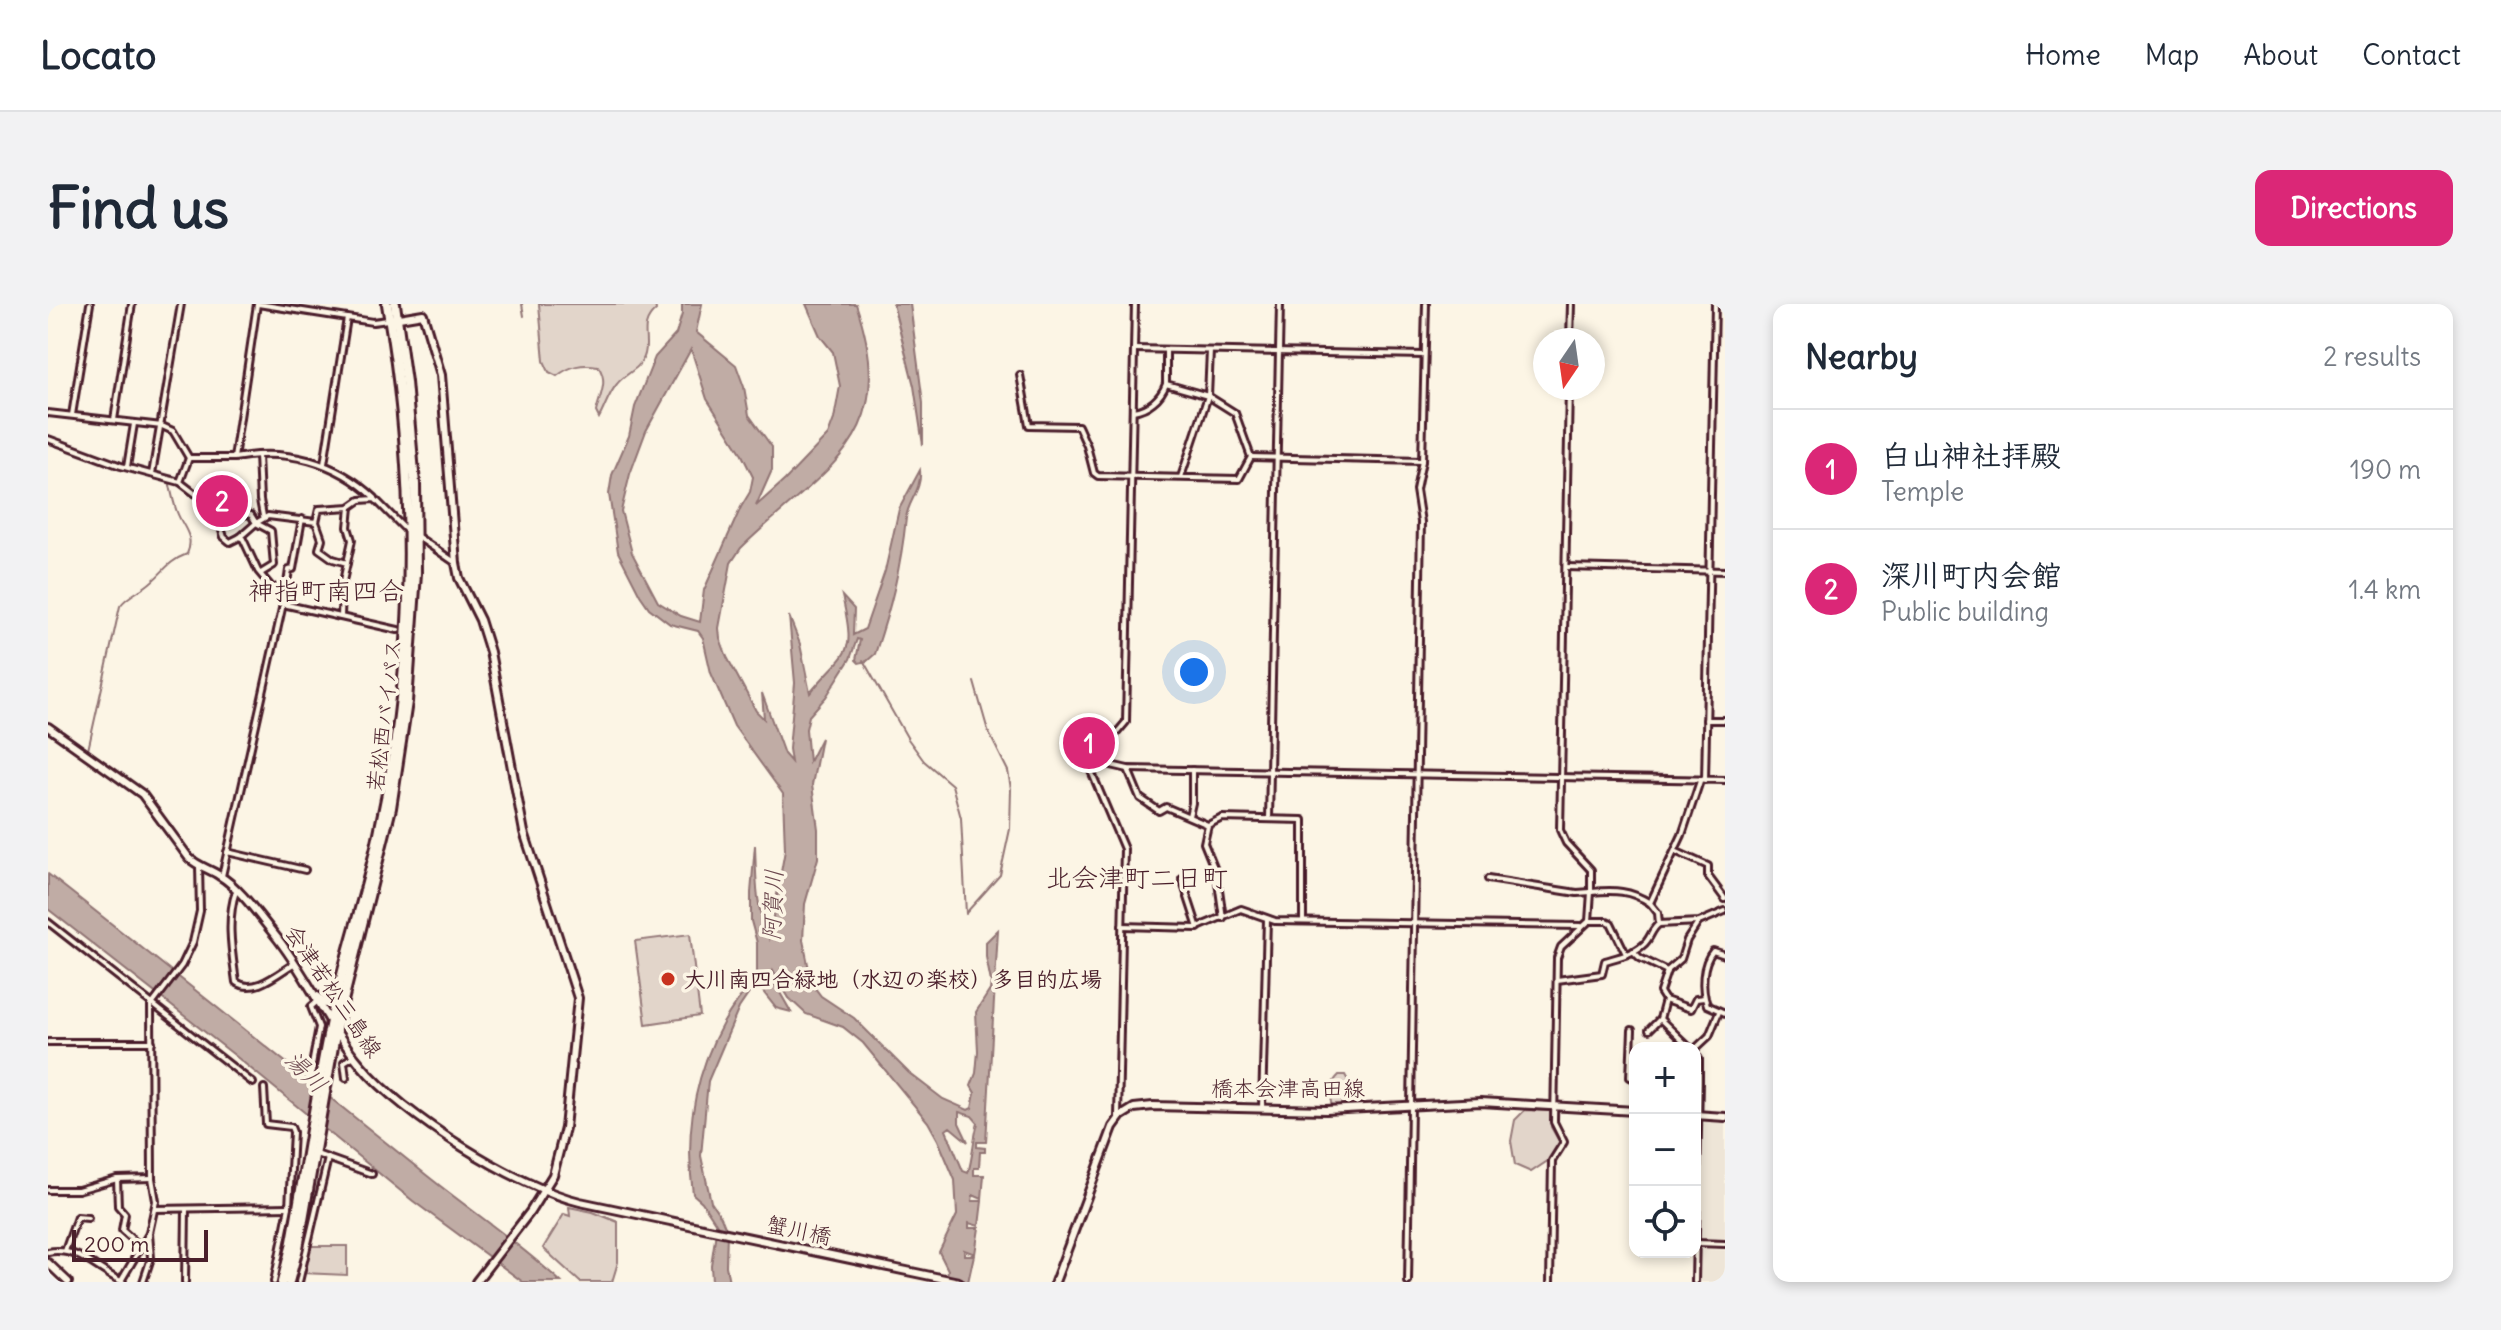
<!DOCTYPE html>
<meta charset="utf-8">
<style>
:root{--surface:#fff;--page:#f2f2f3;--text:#1f2937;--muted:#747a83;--line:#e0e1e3;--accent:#db2777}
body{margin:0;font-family:Delius,"Klee One",sans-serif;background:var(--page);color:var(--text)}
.controls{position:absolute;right:24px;bottom:24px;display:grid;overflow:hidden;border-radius:16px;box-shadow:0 4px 12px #0003}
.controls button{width:72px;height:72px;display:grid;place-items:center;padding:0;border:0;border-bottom:2px solid var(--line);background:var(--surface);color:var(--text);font:40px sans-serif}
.compass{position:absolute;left:1485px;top:24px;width:72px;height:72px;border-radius:50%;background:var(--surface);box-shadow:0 4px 12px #0003;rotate:193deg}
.scale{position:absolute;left:24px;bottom:20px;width:136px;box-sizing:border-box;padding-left:8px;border:4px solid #4a1f2b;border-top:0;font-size:22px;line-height:28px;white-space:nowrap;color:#4a1f2b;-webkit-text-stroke:6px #fcf5e5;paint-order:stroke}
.you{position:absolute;left:1146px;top:368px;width:28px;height:28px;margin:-20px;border:6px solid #fff;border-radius:50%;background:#1a73e8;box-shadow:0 0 0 12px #1a73e833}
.badge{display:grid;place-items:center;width:52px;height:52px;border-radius:50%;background:var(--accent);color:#fff;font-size:26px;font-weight:700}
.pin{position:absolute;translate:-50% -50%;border:4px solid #fff;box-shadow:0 2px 8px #0006}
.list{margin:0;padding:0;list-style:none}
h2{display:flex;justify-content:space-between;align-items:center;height:104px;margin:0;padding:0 32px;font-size:34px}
h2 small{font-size:26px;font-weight:400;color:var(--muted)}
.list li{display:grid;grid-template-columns:52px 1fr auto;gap:24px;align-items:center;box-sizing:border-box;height:120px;padding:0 32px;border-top:2px solid var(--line)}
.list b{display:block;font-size:30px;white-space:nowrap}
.list p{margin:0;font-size:26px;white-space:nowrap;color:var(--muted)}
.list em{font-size:26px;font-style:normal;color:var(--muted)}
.icon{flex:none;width:44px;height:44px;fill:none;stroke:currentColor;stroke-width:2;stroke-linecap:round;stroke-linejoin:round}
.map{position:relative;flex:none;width:1677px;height:978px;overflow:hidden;border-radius:16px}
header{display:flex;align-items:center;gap:48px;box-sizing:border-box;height:112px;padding:0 40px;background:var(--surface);border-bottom:2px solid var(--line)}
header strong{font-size:38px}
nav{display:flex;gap:44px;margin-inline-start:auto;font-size:28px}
.intro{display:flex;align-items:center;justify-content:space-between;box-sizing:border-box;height:192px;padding:0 48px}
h1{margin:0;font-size:56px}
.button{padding:20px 36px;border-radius:16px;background:var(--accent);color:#fff;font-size:28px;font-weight:700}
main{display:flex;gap:48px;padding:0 48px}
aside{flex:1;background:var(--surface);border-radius:16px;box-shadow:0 4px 12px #0003}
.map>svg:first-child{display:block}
</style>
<header>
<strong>Locato</strong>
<nav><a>Home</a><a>Map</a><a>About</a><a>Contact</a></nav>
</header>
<div class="intro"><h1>Find us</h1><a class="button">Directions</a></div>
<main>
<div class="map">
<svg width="1677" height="978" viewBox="0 0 1677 978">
<rect width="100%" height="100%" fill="#fcf5e5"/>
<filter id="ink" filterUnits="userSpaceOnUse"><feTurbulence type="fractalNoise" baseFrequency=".0125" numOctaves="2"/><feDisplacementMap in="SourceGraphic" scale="16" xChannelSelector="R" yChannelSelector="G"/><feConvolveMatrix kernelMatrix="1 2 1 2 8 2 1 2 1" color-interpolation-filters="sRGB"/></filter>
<g filter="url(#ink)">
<g fill="#eee5d7">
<polygon points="1661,816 1677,817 1677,936 1652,935 1655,820"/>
<polygon points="1655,945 1677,946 1677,978 1651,978 1651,949"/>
</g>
<g fill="#e2d5ca" stroke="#967a7a" stroke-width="2">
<path d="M491,0H607L608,6C589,22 603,36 596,53C591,66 576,70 569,80C561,89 557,103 551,114L548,108C552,90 561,78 550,62C534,59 522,62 509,72L501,68L496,57Z"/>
<polygon points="642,630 652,712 598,720 587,637"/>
<path d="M1291,771H1297L1302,780L1301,801L1284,802C1280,789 1282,780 1291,771Z"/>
<polygon points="1477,806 1502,807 1503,823 1512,839 1501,856 1483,868 1467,861 1463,837 1467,816"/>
<polygon points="521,903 545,908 570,918 570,958 564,978 532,978 495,944 516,910 522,912"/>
<polygon points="263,942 299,942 299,971 254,969"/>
</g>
<g fill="#c0aca5" stroke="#917474" stroke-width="2" fill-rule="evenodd">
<path d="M634,0H654L648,28L688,61L696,83L701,111L724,143V166L708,202L737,176L780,131L786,115L792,82L785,48L772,32L758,0H808C854,137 778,161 693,244L683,259L671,324L672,334L679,353L708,407L716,415L714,389L736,450L743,458L741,445L747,379L741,312L752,340L762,389C799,344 809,354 794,292L806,305L805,331L817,325L837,267L851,205L872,166C874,186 860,197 858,214C853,263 843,303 827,350L819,357L811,359L808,356L812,336L809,335L802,355L778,393L761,412L758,425L761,458L773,434L764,481L770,525V554L757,600L755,636L764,680L773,692L806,714L861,769L895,795L920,806L924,804L927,789L923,782L928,769L930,747L928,708L942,686L943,678L938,653V638L950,626L938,838H929V843L937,844V848H932L931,864H926V871H936L934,895L925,891L924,897H934L931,922L921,919V924H931L927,950L916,946V951H926L920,978H898L900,966L891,948L909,911L907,876L890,836L880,818L815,739L795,723L758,710L741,694L725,667L723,673L743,708L728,704L708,679L691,704L660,777L653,852L663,898L673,913L679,928L678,962L681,978H664L663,961L669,921L654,898L645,890C634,811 654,732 709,673V639L703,617V589L707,541C708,572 708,608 721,635L737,546L735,490L686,422L663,369L655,334L650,327L622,320L601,304L592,291L570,248L561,190L564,171L581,132L587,103L607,53L628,30L634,10ZM643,45L659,95L692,147L705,173L702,188L693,203L656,286L652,318L633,312L610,298L584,249L573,207L582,170L598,127ZM911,808L924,812L930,819C925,836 925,853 920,869L915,867L898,826L902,823L920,838L911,819Z"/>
<polygon points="845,0 862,0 875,99 875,141 866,82"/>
<path d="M0,570C123,666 244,763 366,861C414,901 467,935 513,978H475L365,897L185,750L0,605Z"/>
</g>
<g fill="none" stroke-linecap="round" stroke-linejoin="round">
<g stroke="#917474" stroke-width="2">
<polyline points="474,0 476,12"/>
<polyline points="815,356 860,435 876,457 904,481 913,514 918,610"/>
<path d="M40,446L72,302C79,292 89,289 98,282C115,270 118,258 139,250C147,232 135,224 129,208C125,198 123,186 121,176"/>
<polyline points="918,609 952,571 962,525 963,485 960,467 940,427 926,378"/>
</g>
<defs>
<g id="street">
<polyline points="210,0 325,18 340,16"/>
<polyline points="1522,36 1523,0"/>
<polyline points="1086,45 1376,51"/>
<polyline points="1118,46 1118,80 1160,92 1162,47"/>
<polyline points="972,71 981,121 1030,122 1039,142 1046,169 1050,172 1191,175 1203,153 1187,109 1160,92 1133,173"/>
<path d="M1521,84L1512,526L1518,539L1543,566V588C1567,586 1582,586 1602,599"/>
<path d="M1085,107C1100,105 1113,94 1118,80"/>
<polyline points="0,109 114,122 125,127 141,154 186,154 209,0"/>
<polyline points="24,111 42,0"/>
<polyline points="66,116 84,0"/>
<polyline points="0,135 73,162 132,178 167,205 203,211 208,219 220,212 268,218 271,205 302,203 312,196 327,195 359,227"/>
<polyline points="210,151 212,196 215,212"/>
<polyline points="1203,153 1374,157"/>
<path d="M186,154C238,144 288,157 327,194"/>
<polyline points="276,160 299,14"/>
<polyline points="79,163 86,120"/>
<polyline points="104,170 133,0"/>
<polyline points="132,178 141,154"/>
<polyline points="167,205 176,233 182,238 192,233 195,235 210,267 225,285 239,279 241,266 245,265 254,215"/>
<polyline points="268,218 274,235 271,245 285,255 299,259"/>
<polyline points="192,233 208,219 223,227 226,261 213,269"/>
<polyline points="370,233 408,259"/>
<polyline points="1518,263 1677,267"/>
<polyline points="293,313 294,282 304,236 300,223 302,203"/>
<polyline points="1658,416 1677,416"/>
<polyline points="1046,457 1080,465 1677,476"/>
<polyline points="1080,465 1092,494 1111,507 1118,503 1160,521"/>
<polyline points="1657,476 1667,0"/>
<polyline points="1652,477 1634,531 1602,599 1610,609 1611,620 1651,618 1677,607"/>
<polyline points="1141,512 1144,499 1144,466"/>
<polyline points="1221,515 1232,0"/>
<polyline points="1627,547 1660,562 1660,572 1677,595"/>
<polyline points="179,548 257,566"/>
<polyline points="174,572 235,300 350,326"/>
<polyline points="1134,575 1150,624"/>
<polyline points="1440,575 1529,589 1543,588 1541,617 1513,643 1509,654 1506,818 1516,838 1504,857 1502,978"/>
<path d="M188,587C178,616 184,648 188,678C207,691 230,669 247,659"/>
<polyline points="1175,614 1169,571 1156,539 1160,521 1174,514 1255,516 1255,617"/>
<polyline points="1541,617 1559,617 1563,619 1578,650"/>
<polyline points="0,618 205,779"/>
<polyline points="1074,622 1148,624 1193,605 1227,617 1533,622"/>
<polyline points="1585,647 1592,654 1619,667"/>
<path d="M1677,651L1665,647C1654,660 1653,684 1659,701L1677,709"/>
<path d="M1509,676L1554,670L1557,657C1570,653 1585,650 1595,641C1603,635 1603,625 1611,620"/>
<polyline points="1617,696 1643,705 1648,695 1656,694"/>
<polyline points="1612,715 1642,744"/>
<polyline points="1584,726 1582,773 1587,775"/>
<polyline points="1601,726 1612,715 1617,696 1612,688 1619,667 1633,655 1639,636 1650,619"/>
<polyline points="0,738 104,738"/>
<polyline points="1647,745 1661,732 1671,708"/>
<polyline points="264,761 271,723 263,703 271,696"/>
<polyline points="298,774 296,758 306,752"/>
<polyline points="216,784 218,820 243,823 245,828 241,903 226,978"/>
<polyline points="1214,804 1219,615"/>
<polyline points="1070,813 1076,545 1043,467 1050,451 1078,418 1087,0"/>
<polyline points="271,851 324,870"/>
<polyline points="69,875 70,902 77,910 74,926 93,943"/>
<polyline points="0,886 30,886 69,875 104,874"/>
<polyline points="107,905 241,903"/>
<polyline points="1648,939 1677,940"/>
<polyline points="17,947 29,913 40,914"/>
<path d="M0,948C30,942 50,967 75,978"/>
<polyline points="73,977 100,931"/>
<polyline points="95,978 103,954 101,929 108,897 104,874 103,702 134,661 145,638 152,607 151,562"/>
<polyline points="137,978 138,905"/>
<polyline points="251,978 280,854"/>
<polyline points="1360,978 1373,218 1368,186 1374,157 1378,0"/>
<polyline points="1647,978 1651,777 1651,755 1647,749"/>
</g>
<g id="secondary">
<polyline points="345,15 375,10 393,71 408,259 411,274 432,316 442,348 476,528 530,694 517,824 505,871 482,908 428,978"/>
<polyline points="1647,811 1677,813"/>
<polyline points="0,959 20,978"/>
<polyline points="1007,978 1065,823 1073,812 1086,804 1105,802 1278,806 1433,798 1587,807"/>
</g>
<path id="primary" d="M0,423L94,490L141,554C151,563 162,565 172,572C191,583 212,613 226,630C259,670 279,721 313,761C354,811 469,883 532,898L911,978"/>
<g id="highway">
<polyline points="269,693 278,699 288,693"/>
<path d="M234,978L243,943C257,868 267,792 283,717C296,653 318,592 331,529C369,355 369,175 339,0"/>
<polyline points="241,978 250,944 288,725 343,504 359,398 368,269 367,180 358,78 347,0"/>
</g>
</defs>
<use href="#street" stroke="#4a1f2b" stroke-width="10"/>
<use href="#secondary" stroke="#4a1f2b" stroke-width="12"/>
<use href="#primary" stroke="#4a1f2b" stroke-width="12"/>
<use href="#highway" stroke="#4a1f2b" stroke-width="14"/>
<use href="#street" stroke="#fcf5e5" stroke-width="4"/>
<use href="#secondary" stroke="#fcf5e5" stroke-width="6"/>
<use href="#primary" stroke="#fcf5e5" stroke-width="6"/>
<use href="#highway" stroke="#fcf5e5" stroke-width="8"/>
</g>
</g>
<circle fill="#c8321e" stroke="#fcf5e5" stroke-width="3" cx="620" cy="675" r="8"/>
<g text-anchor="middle" stroke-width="7" stroke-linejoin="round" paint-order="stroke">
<g font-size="22" fill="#4a1f2b" stroke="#fcf5e5">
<text transform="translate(336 411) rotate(-83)" y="8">若松西バイパス</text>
<text transform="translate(286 687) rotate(56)" y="8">会津若松三島線</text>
<text x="1240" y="792">橋本会津高田線</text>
<text transform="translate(751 926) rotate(12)" y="8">蟹川橋</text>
</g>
<g font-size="22" font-weight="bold" fill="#4a1f2b" stroke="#fcf5e5" text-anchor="start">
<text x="636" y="683">大川南四合緑地（水辺の楽校）多目的広場</text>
</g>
<g font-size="24" font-style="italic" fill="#6d4950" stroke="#fcf5e5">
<text transform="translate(725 601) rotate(-88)" y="8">阿賀川</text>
<text transform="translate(258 768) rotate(45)" y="8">湯川</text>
</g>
<g font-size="26" fill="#4a1f2b" stroke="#fcf5e5">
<text x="278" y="296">神指町南四合</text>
<text x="1089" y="583">北会津町二日町</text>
</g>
</g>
</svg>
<div class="controls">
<button>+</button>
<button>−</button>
<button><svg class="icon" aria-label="locate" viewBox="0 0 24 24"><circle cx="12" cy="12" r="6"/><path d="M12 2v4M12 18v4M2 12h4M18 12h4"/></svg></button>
</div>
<svg class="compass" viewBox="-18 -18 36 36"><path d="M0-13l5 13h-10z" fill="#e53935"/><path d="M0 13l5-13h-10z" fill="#747a83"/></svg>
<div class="scale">200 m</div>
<div class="you"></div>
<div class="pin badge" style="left:1041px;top:439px">1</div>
<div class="pin badge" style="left:174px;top:197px">2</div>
</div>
<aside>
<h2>Nearby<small>2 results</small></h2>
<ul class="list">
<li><span class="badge">1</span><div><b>白山神社拝殿</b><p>Temple</p></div><em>190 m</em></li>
<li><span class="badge">2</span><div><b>深川町内会館</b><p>Public building</p></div><em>1.4 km</em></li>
</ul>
</aside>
</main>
